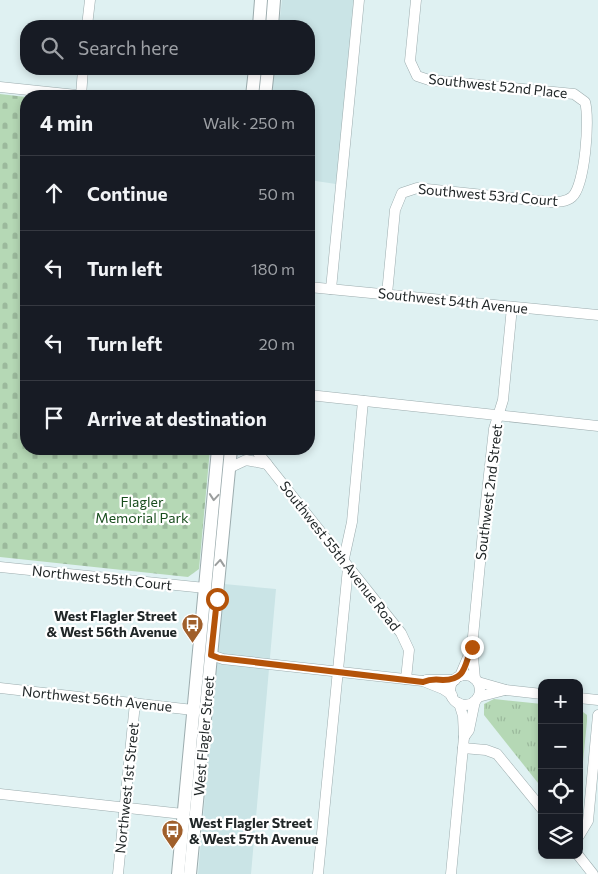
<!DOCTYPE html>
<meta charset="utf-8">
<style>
:root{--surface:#171b24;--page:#20242c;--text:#f1f3f6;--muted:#9ea1a6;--line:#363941}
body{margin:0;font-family:Commissioner,sans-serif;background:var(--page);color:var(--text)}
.controls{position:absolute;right:15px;bottom:15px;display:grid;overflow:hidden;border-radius:10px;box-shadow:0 2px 8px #0003}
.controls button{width:45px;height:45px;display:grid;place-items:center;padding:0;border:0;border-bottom:1px solid var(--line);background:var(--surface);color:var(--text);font:25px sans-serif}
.stop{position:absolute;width:15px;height:15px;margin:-11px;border:4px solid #b45309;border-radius:50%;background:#fff}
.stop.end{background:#b45309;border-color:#fff;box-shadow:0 1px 5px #0008}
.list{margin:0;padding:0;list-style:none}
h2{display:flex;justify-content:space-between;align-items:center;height:65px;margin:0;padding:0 20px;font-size:21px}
h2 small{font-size:16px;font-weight:400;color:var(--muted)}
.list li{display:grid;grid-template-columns:32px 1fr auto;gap:15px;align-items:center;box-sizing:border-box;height:75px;padding:0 20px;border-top:1px solid var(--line)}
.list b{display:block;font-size:19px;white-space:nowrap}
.list em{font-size:16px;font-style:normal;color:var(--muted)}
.icon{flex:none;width:28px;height:28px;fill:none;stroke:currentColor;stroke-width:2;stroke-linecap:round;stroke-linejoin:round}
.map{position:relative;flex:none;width:598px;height:874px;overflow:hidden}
.search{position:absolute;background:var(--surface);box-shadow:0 2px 8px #0003;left:20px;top:20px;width:295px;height:55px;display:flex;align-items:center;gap:12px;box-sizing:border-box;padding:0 18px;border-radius:20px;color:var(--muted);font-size:19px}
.panel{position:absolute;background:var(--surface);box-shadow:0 2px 8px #0003;left:20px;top:90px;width:295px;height:365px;border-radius:20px}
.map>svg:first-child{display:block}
</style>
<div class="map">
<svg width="598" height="874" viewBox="0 0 598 874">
<defs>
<pattern id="cemetery-stones" width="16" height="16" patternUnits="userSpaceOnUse" patternTransform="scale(1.25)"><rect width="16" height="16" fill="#b5d8b5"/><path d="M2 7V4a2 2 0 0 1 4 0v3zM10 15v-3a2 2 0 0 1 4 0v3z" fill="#9bb99c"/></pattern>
<pattern id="park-tufts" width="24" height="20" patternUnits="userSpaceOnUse" patternTransform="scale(1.25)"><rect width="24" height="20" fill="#b5d8b5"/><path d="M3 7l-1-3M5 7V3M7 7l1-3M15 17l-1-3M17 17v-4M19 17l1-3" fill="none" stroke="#9bb99c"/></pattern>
</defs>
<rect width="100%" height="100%" fill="#dff1f2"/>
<g fill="#cae4e6">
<polygon points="282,0 355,0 336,184 309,180 309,96 270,96 274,69 309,69 309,26 279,26"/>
<polygon points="224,584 276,589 251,874 198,874"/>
</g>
<polygon fill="url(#cemetery-stones)" points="0,94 26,97 26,449 210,449 199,569 188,577 0,557"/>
<g fill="url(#park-tufts)">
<polygon points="494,699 542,704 542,788 484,715 484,704"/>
<polygon points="579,709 587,715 587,721 579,803"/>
</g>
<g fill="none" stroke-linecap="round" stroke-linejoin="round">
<defs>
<g id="minor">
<polyline points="87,26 90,0"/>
<polyline points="0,87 86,96"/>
<polyline points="81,96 83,69"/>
<polyline points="309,287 598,315"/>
<polyline points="331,289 359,0"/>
<path d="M387,294L395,210L402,193L417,188L550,202C558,202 566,202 572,197C585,186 590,118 585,102L574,94L429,80L417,76L410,61L416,0"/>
<polyline points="309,395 598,426"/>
<polyline points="255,449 401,633 409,650 406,679"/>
<polyline points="229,468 246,460 267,464"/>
<polyline points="343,563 352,522 363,401"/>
<polyline points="0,567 205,588"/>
<polyline points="211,655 223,659 423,681 443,689 452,695"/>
<circle cx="465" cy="690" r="15"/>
<polyline points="460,676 471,650"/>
<polyline points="475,679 472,647 485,511 494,429 503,400 512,307"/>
<polyline points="426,680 455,680"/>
<polyline points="478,682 506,690 542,694"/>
<polyline points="0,688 193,710"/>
<polyline points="478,697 505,690"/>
<polyline points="579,698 598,700"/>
<polyline points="464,737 469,730 475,701"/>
<polyline points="463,748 486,750 497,754 542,809"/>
<polyline points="0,794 183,814"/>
<polyline points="579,836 588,821 598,715"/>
<polyline points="578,855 593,874"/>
<polyline points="118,874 135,703"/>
<polyline points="318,874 348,568"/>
<polyline points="451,874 464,737 463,716 459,703"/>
</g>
<g id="major">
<polyline points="259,26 261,0"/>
<polyline points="272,26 274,0"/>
<polyline points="252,96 255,69"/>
<polyline points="265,96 268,69"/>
<polyline points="178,874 218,449"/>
<polyline points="190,874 231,449"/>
</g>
</defs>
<use href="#minor" stroke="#9cacae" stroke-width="11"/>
<use href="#major" stroke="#9cacae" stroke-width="14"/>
<use href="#minor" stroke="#fff" stroke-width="10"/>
<use href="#major" stroke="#fff" stroke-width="12"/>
</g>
<defs><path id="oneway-chevron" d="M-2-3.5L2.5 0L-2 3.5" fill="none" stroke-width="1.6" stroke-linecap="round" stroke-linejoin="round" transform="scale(1.25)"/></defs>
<g stroke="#9b9e9e">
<use href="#oneway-chevron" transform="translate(214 497) rotate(95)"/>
<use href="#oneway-chevron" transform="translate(220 563) rotate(-85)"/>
</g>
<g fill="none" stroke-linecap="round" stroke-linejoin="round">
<path stroke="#b45309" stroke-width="6" d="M217,599L211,655L219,658L423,682C430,679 436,679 443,680C467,680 464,664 472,647"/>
</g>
<defs>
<symbol id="bus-pin" viewBox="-11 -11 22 30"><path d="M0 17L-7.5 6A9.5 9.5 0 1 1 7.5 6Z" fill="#a05f2b" stroke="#fff"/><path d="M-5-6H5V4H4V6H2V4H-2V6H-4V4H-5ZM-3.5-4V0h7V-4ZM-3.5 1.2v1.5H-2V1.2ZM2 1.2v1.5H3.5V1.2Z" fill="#fff"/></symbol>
</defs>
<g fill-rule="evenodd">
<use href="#bus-pin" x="180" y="612" width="25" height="34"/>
<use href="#bus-pin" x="160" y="818" width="25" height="34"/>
</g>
<g text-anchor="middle" stroke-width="4.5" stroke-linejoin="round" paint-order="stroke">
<g font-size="14" fill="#212728" stroke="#fff">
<text transform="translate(498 86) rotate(6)" y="5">Southwest 52nd Place</text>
<text transform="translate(488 195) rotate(5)" y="5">Southwest 53rd Court</text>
<text transform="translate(453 301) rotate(6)" y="5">Southwest 54th Avenue</text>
<text transform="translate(489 492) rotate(-83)" y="5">Southwest 2nd Street</text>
<text transform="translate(340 556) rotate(52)" y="5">Southwest 55th Avenue Road</text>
<text transform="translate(102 578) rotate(6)" y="5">Northwest 55th Court</text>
<text transform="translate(97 699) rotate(6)" y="5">Northwest 56th Avenue</text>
<text transform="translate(204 736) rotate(-85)" y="5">West Flagler Street</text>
<text transform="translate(127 788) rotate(-84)" y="5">Northwest 1st Street</text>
</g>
<g font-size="14" fill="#184d1d" stroke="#fff">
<text x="142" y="507">Flagler<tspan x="142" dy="16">Memorial Park</tspan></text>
</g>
<g font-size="14" font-weight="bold" fill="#212728" stroke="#fff" text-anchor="end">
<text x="177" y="621">West Flagler Street<tspan x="177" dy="16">&amp; West 56th Avenue</tspan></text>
<text x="189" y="828" text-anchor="start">West Flagler Street<tspan x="189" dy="16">&amp; West 57th Avenue</tspan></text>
</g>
</g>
</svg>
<div class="controls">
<button>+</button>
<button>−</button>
<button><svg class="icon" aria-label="locate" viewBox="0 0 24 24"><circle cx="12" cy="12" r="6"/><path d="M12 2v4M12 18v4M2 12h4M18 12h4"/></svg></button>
<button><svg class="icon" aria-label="layers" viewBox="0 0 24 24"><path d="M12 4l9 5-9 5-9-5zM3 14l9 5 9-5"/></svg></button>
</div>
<div class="stop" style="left:217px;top:599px"></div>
<div class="stop end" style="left:472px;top:647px"></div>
<div class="search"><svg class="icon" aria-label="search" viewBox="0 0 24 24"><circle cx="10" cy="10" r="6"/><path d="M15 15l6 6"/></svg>Search here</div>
<section class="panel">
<h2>4 min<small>Walk · 250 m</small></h2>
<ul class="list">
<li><svg class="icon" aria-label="ahead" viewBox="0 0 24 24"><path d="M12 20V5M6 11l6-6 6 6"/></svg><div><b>Continue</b></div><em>50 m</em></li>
<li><svg class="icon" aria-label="left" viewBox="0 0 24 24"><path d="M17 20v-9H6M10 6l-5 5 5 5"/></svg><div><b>Turn left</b></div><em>180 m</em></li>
<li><svg class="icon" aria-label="left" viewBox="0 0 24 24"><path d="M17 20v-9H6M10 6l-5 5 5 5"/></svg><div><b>Turn left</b></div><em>20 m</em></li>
<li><svg class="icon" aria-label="arrive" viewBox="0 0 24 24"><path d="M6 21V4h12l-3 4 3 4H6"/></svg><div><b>Arrive at destination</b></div></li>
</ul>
</section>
</div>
